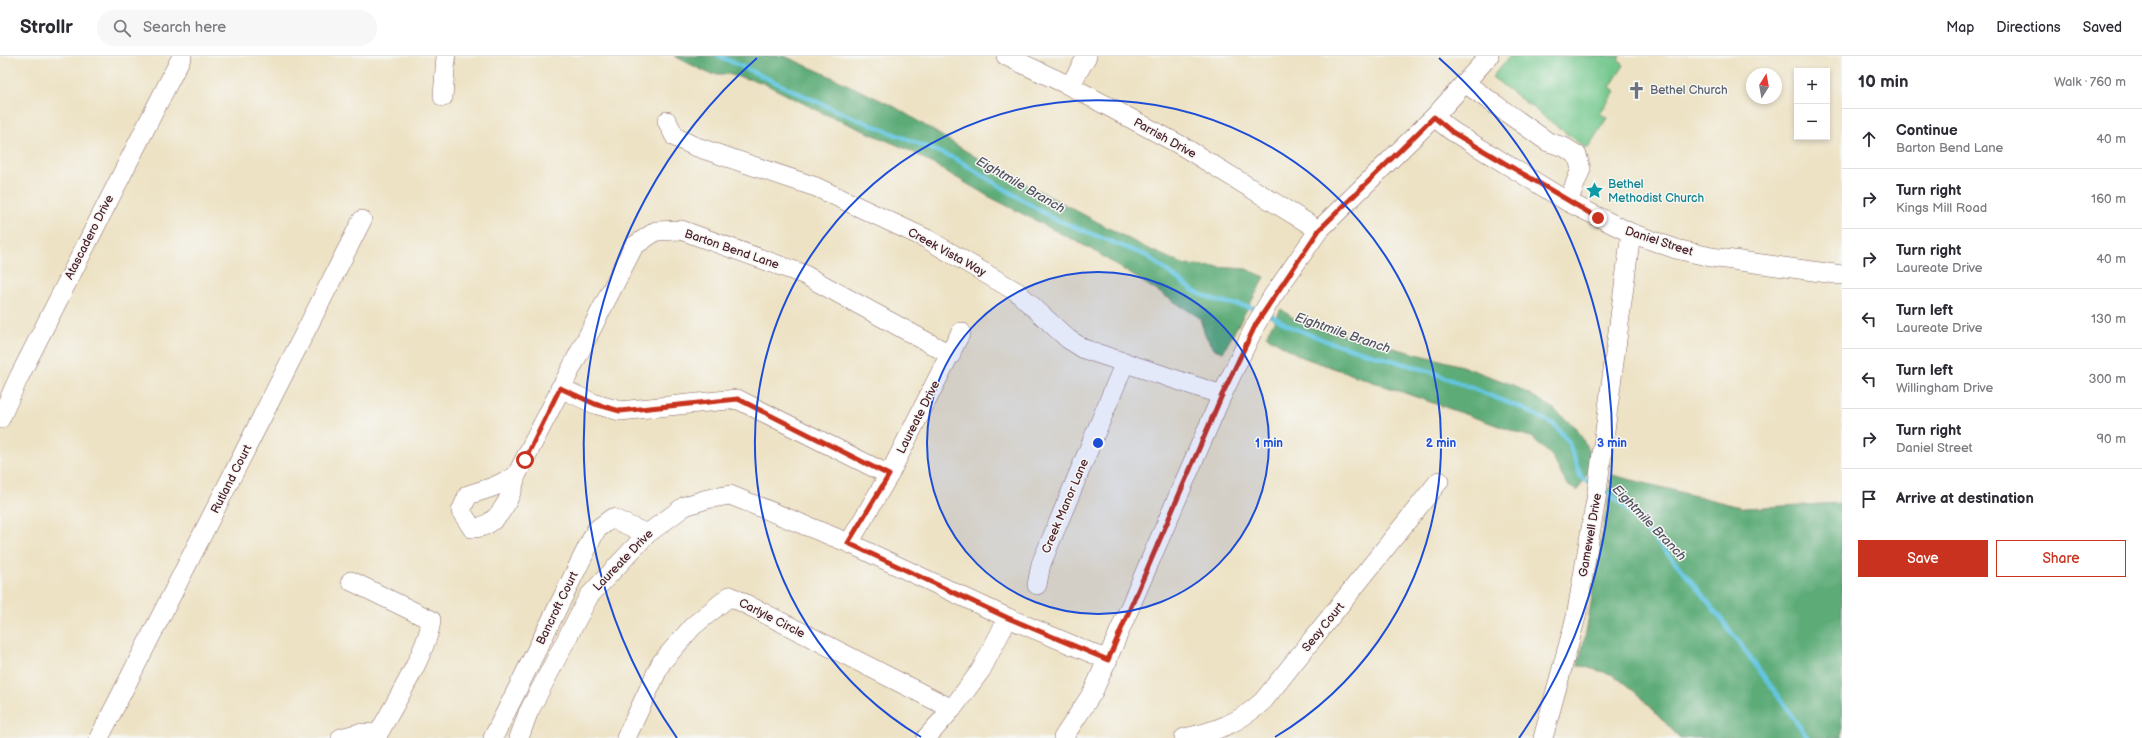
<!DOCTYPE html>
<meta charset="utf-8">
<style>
:root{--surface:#fff;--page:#f7f7f7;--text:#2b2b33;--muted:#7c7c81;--line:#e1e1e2;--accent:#c8321e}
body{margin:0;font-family:"Balsamiq Sans",sans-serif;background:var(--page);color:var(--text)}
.controls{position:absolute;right:12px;top:12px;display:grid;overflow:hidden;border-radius:0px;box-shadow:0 2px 6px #0003}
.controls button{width:36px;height:36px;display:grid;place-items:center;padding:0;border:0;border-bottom:1px solid var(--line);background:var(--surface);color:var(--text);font:20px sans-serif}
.compass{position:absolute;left:1746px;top:12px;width:36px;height:36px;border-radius:50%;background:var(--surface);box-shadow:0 2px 6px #0003;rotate:11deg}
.stop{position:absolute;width:12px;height:12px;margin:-9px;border:3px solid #c8321e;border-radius:50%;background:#fff}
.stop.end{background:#c8321e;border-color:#fff;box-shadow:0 1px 4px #0008}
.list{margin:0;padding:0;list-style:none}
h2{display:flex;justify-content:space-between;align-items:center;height:52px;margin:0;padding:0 16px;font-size:17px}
h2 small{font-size:13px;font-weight:400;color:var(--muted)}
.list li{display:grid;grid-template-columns:26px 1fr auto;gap:12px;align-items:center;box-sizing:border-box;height:60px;padding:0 16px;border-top:1px solid var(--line)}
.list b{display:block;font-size:15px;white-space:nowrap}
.list p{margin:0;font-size:13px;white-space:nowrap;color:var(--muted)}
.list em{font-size:13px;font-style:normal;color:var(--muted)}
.actions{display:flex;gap:8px;padding:12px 16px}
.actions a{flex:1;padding:9px 0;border:1px solid var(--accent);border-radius:0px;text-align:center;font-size:14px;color:var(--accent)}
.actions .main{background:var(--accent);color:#fff}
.icon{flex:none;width:22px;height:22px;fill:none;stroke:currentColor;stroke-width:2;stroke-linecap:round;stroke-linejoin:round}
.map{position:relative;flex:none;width:1842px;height:682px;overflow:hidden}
header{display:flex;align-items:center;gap:24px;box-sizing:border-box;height:56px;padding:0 20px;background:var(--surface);border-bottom:1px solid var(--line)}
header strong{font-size:19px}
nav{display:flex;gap:22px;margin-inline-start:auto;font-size:14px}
.search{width:280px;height:36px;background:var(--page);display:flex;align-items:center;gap:10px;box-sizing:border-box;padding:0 14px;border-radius:22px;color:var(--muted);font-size:15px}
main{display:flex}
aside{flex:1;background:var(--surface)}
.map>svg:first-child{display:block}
</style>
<header>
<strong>Strollr</strong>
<div class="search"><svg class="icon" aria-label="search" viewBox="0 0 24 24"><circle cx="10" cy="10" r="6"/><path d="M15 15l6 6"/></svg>Search here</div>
<nav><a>Map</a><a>Directions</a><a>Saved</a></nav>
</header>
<main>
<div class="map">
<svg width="1842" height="682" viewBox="0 0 1842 682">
<rect width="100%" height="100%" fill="#f6f6f2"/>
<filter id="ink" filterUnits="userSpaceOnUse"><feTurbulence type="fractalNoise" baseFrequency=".025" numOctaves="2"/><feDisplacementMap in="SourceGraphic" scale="8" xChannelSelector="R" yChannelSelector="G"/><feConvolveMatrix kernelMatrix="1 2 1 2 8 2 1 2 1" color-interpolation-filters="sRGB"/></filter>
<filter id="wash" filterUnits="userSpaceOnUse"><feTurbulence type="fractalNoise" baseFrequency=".012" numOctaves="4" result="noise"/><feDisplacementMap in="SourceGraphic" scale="16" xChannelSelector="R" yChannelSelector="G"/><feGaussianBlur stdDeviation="0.9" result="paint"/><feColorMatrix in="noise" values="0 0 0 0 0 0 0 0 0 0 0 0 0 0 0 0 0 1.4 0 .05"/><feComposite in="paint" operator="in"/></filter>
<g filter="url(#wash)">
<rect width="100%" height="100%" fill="#ede2c4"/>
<polygon fill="#72c78c" stroke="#5e735c" points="1510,0 1620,0 1618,4 1624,9 1610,31 1615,35 1600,57 1607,62 1587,93 1492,21"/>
<g fill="#5dac78" stroke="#546652">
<polygon points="674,0 784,0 823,17 895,51 974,100 1144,191 1185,209 1246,213 1265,221 1223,296 1214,293 1205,279 1200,262 1091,193 988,140 911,95 825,58 761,26 727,18 710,18"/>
<polygon points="1281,253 1296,264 1312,271 1459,309 1513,329 1550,350 1577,373 1590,397 1590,414 1577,435 1567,429 1552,400 1533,382 1302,301 1266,280"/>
<polygon points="1612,419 1744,452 1842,447 1842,682 1680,682 1640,640 1614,619 1578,609 1586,577"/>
</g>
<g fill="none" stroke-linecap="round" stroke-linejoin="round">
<g stroke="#64c6e2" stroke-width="4.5">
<polyline points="719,0 835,54 956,103 1052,162 1147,200 1195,236 1218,245 1259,253"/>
<polyline points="1267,257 1291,271 1329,286 1429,315 1526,354 1555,369 1568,385 1581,421 1594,430"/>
<path d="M1603,433C1618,442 1631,459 1643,471C1705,535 1756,610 1808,682"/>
</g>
</g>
</g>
<g filter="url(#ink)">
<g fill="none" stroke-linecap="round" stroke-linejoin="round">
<defs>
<g id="minor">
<polyline points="1006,0 1070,30 1182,90 1319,174"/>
<polyline points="1465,27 1548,86 1564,91 1577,99 1581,113 1568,146"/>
<polyline points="1070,30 1087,0"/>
<polyline points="443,41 446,0"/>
<polyline points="1434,61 1452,75 1568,146 1631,177 1676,193 1711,201 1842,219"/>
<polyline points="667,65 675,81 694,90 816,131 927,183 1017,236 1068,283 1084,293 1222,339"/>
<polyline points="560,332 595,348 620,355 737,343 889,419"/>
<polyline points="0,363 19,321 182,0"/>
<path d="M516,420C511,442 498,472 472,472L461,455L468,439L493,431L516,420L634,190L656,175L681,174L803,218L951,299"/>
<polyline points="849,487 889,419 961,276"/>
<path d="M351,525L431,564C429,593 391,654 376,682"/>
<polyline points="1037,529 1041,508 1125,306"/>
<polyline points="99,682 362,164"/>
<polyline points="341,682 360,677 378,678"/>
<polyline points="493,682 596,474 612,462 647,478"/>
<polyline points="519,682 528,657 589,540 647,478 685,450 707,443 730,439 849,487 1008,562 1108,604"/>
<polyline points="626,682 661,607 693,570 730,540 952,653"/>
<polyline points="926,682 952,653 981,614 1008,562"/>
<polyline points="1063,682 1093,636 1222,339 1256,268 1272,241 1319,174 1434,61 1489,0"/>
<path d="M1184,682C1215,676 1239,667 1263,645L1439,425"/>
<polyline points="1543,682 1576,561 1596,443 1631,177"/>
</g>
</defs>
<use href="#minor" stroke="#836361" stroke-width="20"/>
<use href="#minor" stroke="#fff" stroke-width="19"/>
</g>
</g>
<g fill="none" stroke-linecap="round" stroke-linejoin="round" filter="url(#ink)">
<polyline stroke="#c8321e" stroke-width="5" points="525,404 560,332 595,348 620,355 738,343 889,419 848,487 1008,562 1108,604 1222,339 1256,268 1319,174 1434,61 1452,76 1598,162"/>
</g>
<circle cx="1098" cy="387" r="171" fill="#1d4ed8" fill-opacity=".12"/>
<g fill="none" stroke="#1d4ed8" stroke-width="2">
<circle cx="1098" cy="387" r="171"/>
<path d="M921 681A343 343 0 1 1 1275 681"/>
<path d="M677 682A514 514 0 0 1 757 2M1439 2A514 514 0 0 1 1519 682"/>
</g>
<defs>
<symbol id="church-bare" viewBox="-9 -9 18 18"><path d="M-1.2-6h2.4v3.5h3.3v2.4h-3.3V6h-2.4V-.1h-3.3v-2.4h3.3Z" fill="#6b7280" stroke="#f6f6f2" stroke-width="2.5" paint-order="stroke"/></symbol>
<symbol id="sight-bare" viewBox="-9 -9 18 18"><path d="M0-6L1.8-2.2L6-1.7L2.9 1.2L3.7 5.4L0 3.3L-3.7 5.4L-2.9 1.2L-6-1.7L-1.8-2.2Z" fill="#0f9aa8" stroke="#f6f6f2" stroke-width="2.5" paint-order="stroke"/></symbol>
</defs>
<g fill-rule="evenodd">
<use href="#church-bare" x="1624" y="22" width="25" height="25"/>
<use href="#sight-bare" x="1582" y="122" width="25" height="25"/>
</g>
<g text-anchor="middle" stroke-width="3" stroke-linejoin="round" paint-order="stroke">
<g font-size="12" fill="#5b616d" stroke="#f6f6f2" text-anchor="start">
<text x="1650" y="38">Bethel Church</text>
</g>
<g font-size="12" fill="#4a1f2b" stroke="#f6f6f2">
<text transform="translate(1165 82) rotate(29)" y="4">Parrish Drive</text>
<text transform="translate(89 181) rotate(-63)" y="4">Atascadero Drive</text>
<text transform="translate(1659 185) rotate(18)" y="4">Daniel Street</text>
<text transform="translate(732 193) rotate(19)" y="4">Barton Bend Lane</text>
<text transform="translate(947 196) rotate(29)" y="4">Creek Vista Way</text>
<text transform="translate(918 361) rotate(-63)" y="4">Laureate Drive</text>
<text transform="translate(231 423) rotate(-63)" y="4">Rutland Court</text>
<text transform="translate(1065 450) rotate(-67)" y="4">Creek Manor Lane</text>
<text transform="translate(1590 479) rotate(-80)" y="4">Gamewell Drive</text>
<text transform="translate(623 504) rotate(-46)" y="4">Laureate Drive</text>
<text transform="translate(557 552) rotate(-64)" y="4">Bancroft Court</text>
<text transform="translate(772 562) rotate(27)" y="4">Carlyle Circle</text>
<text transform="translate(1323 571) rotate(-51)" y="4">Seay Court</text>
</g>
<g font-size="12" fill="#0d838f" stroke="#f6f6f2" text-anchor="start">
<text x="1608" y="132">Bethel<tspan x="1608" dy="14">Methodist Church</tspan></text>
</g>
<g font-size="13" font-style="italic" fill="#525162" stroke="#f6f6f2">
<text transform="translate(1021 128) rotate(30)" y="5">Eightmile Branch</text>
<text transform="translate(1343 276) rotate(19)" y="5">Eightmile Branch</text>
<text transform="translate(1650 466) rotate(46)" y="5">Eightmile Branch</text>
</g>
</g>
<circle cx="1098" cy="387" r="6" fill="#1d4ed8" stroke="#f6f6f2" stroke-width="2"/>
<g font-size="12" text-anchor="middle" font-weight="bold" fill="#1d4ed8" stroke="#f6f6f2" stroke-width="3" stroke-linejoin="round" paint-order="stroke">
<text x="1269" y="391">1 min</text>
<text x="1441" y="391">2 min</text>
<text x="1612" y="391">3 min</text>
</g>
</svg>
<div class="controls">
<button>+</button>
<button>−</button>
</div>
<svg class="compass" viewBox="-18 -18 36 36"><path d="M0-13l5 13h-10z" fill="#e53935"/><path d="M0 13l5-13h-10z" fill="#7c7c81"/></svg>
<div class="stop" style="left:525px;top:404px"></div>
<div class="stop end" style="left:1598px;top:162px"></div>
</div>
<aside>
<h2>10 min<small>Walk · 760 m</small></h2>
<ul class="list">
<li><svg class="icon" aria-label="ahead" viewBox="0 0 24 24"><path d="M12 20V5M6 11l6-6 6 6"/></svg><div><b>Continue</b><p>Barton Bend Lane</p></div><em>40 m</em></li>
<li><svg class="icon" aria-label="right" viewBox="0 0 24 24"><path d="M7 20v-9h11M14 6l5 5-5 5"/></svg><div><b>Turn right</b><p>Kings Mill Road</p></div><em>160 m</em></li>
<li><svg class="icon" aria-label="right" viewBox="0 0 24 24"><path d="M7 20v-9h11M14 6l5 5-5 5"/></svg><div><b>Turn right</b><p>Laureate Drive</p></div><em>40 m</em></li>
<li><svg class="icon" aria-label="left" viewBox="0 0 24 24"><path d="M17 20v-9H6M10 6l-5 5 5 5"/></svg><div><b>Turn left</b><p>Laureate Drive</p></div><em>130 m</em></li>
<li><svg class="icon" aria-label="left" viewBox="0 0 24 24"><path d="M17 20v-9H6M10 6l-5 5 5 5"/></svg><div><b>Turn left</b><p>Willingham Drive</p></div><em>300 m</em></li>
<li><svg class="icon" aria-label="right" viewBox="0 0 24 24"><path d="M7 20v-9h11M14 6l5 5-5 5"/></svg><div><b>Turn right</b><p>Daniel Street</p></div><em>90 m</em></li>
<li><svg class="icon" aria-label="arrive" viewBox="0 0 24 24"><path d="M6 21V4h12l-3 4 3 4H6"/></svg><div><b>Arrive at destination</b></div></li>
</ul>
<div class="actions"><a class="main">Save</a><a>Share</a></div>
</aside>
</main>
